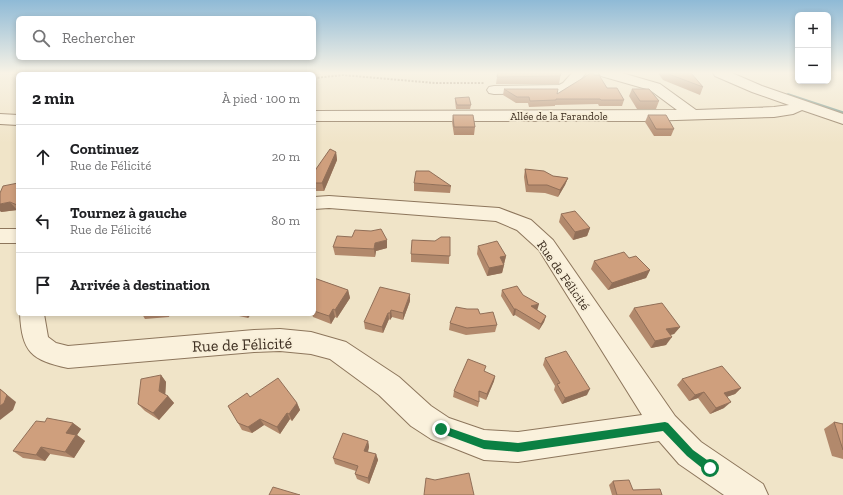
<!DOCTYPE html>
<html lang="fr">
<meta charset="utf-8">
<style>
:root{--surface:#fff;--page:#f6f6f6;--text:#202124;--muted:#757577;--line:#e0e0e0}
body{margin:0;font-family:"Zilla Slab",serif;background:var(--page);color:var(--text)}
.controls{position:absolute;right:12px;top:12px;display:grid;overflow:hidden;border-radius:6px;box-shadow:0 2px 6px #0003}
.controls button{width:36px;height:36px;display:grid;place-items:center;padding:0;border:0;border-bottom:1px solid var(--line);background:var(--surface);color:var(--text);font:20px sans-serif}
.stop{position:absolute;width:12px;height:12px;margin:-9px;border:3px solid #0b8043;border-radius:50%;background:#fff}
.stop.end{background:#0b8043;border-color:#fff;box-shadow:0 1px 4px #0008}
.list{margin:0;padding:0;list-style:none}
h2{display:flex;justify-content:space-between;align-items:center;height:52px;margin:0;padding:0 16px;font-size:17px}
h2 small{font-size:13px;font-weight:400;color:var(--muted)}
.list li{display:grid;grid-template-columns:26px 1fr auto;gap:12px;align-items:center;box-sizing:border-box;height:64px;padding:0 16px;border-top:1px solid var(--line)}
.list b{display:block;font-size:15px;white-space:nowrap}
.list p{margin:0;font-size:13px;white-space:nowrap;color:var(--muted)}
.list em{font-size:13px;font-style:normal;color:var(--muted)}
.icon{flex:none;width:22px;height:22px;fill:none;stroke:currentColor;stroke-width:2;stroke-linecap:round;stroke-linejoin:round}
.map{position:relative;flex:none;width:843px;height:495px;overflow:hidden}
.search{position:absolute;background:var(--surface);box-shadow:0 2px 6px #0003;left:16px;top:16px;width:300px;height:44px;display:flex;align-items:center;gap:10px;box-sizing:border-box;padding:0 14px;border-radius:6px;color:var(--muted);font-size:15px}
.panel{position:absolute;background:var(--surface);box-shadow:0 2px 6px #0003;left:16px;top:72px;width:300px;height:244px;border-radius:6px}
.map>svg:first-child{display:block}
</style>
<div class="map">
<svg width="843" height="495" viewBox="0 0 843 495">
<rect width="100%" height="100%" fill="#f0e4c8"/>
<g fill="none" stroke-linecap="round" stroke-linejoin="round">
<polyline stroke="#6f938a" stroke-width="3.5" points="788,95 843,113"/>
<defs>
<g id="minor">
<polygon points="572,73 586,73 573,89 562,93 494,94 489,93 487,90 489,87 494,86 559,85 563,83"/>
<polygon points="599,73 622,73 660,84 696,110 774,107 789,105 752,92 715,76 713,73 732,73 762,86 843,114 843,124 802,110 793,114 774,117 644,121 314,121 314,111 677,110 650,90 601,76"/>
<polygon points="0,114 18,115 18,125 0,124"/>
<path d="M329,196L499,208L531,220L553,240L675,416L701,442L763,484L768,495H724L679,464L659,441L518,462L484,460L431,439L411,426L379,395L330,359L311,354L280,351L254,352L68,368C31,360 22,352 20,314H44L48,337L56,343L68,346L254,330L280,329L311,332L346,342L399,377L431,406L449,418L484,430L518,432L642,415L539,250L517,230L496,221L329,208L314,209V197Z"/>
<rect x="0" y="229" width="18" height="14"/>
</g>
</defs>
<use href="#minor" stroke="#8d765c" stroke-width="2"/>
<g stroke="#8d765c" stroke-width="2" stroke-dasharray="2 1.5" stroke-linecap="butt">
<polyline points="272,73 276,74"/>
<polyline points="314,78 343,75 435,83 484,83"/>
</g>
<use href="#minor" fill="#faf1dc" fill-rule="evenodd"/>
</g>
<g fill="#b2896c">
<polygon points="561,73 559,84 496,84 497,77"/>
<polygon points="658,73 691,73 703,87 700,95 663,80"/>
<polygon points="594,75 607,88 624,100 622,106 599,106 598,104 555,105 555,106 529,107 528,103 516,103 503,95 504,89 557,94"/>
<polygon points="632,89 659,101 656,109 637,109 629,96"/>
<polygon points="455,98 471,105 470,109 456,109 455,101"/>
<polygon points="453,115 475,127 474,135 454,135 452,122"/>
<polygon points="648,115 674,129 671,136 654,136 645,122"/>
<polygon points="336,152 337,160 324,191 314,191 314,174"/>
<polygon points="525,169 553,176 568,178 565,185 558,197 545,193 526,192 524,177"/>
<polygon points="18,183 18,210 17,210 1,212"/>
<polygon points="414,183 451,186 450,193 414,191"/>
<polygon points="561,214 590,228 587,236 573,240 559,222"/>
<polygon points="450,237 449,264 411,262 411,254 435,241"/>
<polygon points="478,246 506,256 504,264 504,265 502,273 487,276 477,254"/>
<polygon points="333,247 387,248 376,251 375,257 335,255"/>
<polygon points="629,258 650,270 646,278 608,290 591,269 594,261"/>
<polygon points="314,278 348,290 350,298 337,318 335,317 331,324 313,317 312,314 314,314"/>
<polygon points="502,290 523,295 537,310 546,316 544,322 539,330 515,315 513,316 501,296"/>
<polygon points="410,301 403,320 392,317 390,320 389,319 383,333 365,329 364,322"/>
<polygon points="634,308 680,327 674,334 670,335 666,345 651,348 629,316"/>
<polygon points="81,314 90,314 88,316"/>
<polygon points="142,314 170,314 169,317 145,319"/>
<polygon points="230,314 251,314 248,318"/>
<polygon points="480,314 497,325 495,332 466,335 449,330 450,323"/>
<polygon points="545,358 587,395 562,404 554,390 555,386 543,365"/>
<polygon points="485,372 495,376 494,381 486,400 479,397 479,402 478,407 453,397 454,391"/>
<polygon points="161,375 166,382 165,395 168,396 174,403 159,420 145,411 138,404"/>
<polygon points="682,379 741,388 735,394 726,397 724,408 710,414 698,398 689,401 677,385"/>
<polygon points="250,397 297,403 300,410 292,421 290,419 280,434 264,425 252,433 242,430 238,423"/>
<polygon points="45,422 73,423 81,429 77,435 85,441 74,458 50,454 45,461 23,458 13,451"/>
<polygon points="834,422 842,424 843,423 843,459 832,456 824,429"/>
<polygon points="368,441 369,447 368,452 376,454 378,460 369,484 357,479 355,474 356,471 335,464 333,458"/>
<polygon points="613,481 633,490 662,495 612,495 609,485"/>
</g>
<g fill="#916f58">
<polygon points="336,152 337,160 324,191 322,183"/>
<polygon points="568,178 565,185 558,197 560,190"/>
<polygon points="10,202 17,210 1,212 0,211 0,204"/>
<polygon points="590,228 587,236 573,240 575,232"/>
<polygon points="387,240 387,248 376,251 375,257 374,249 375,243"/>
<polygon points="506,256 504,264 498,265 500,257"/>
<polygon points="504,265 502,273 487,276 489,268"/>
<polygon points="650,270 646,278 608,290 612,283"/>
<polygon points="348,290 350,298 337,318 335,310"/>
<polygon points="410,294 410,301 403,320 403,313"/>
<polygon points="539,304 537,311 531,306"/>
<polygon points="333,309 335,317 331,324 329,316"/>
<polygon points="514,309 516,309 515,315 513,316"/>
<polygon points="391,310 392,317 390,320 390,313"/>
<polygon points="388,313 389,319 383,333 382,327"/>
<polygon points="246,314 251,314 248,318"/>
<polygon points="546,316 544,322 539,330 541,324"/>
<polygon points="680,327 674,334 661,337 666,329"/>
<polygon points="672,337 666,345 651,348 655,341"/>
<polygon points="161,375 166,382 165,398 159,391"/>
<polygon points="495,376 494,381 486,400 487,394"/>
<polygon points="741,388 735,394 718,400 724,393"/>
<polygon points="0,389 16,402 13,410 0,420"/>
<polygon points="590,389 587,395 562,404 565,398"/>
<polygon points="704,392 698,398 689,401 695,395"/>
<polygon points="168,396 174,403 159,420 153,413"/>
<polygon points="731,402 724,408 710,414 716,408"/>
<polygon points="297,403 300,410 292,421 289,414"/>
<polygon points="287,413 290,419 280,434 277,427"/>
<polygon points="260,419 264,425 252,433 248,427"/>
<polygon points="73,423 81,429 77,435 85,441 74,458 65,452 66,433"/>
<polygon points="368,441 369,447 366,457 364,451"/>
<polygon points="41,447 50,454 45,461 36,455"/>
<polygon points="376,454 378,460 369,484 368,478"/>
</g>
<g fill="#cf9f7d" stroke="#916f58">
<polygon points="498,73 561,73 560,76 497,77"/>
<polygon points="591,73 593,73 594,75 599,75 607,88 617,88 624,100 601,100 600,99 556,99 556,100 530,101 529,97 517,97 504,89 558,89 557,94"/>
<polygon points="666,73 691,73 703,87"/>
<polygon points="632,89 649,89 659,101 640,101"/>
<polygon points="469,97 471,105 457,105 455,98"/>
<polygon points="453,115 473,115 475,127 454,127"/>
<polygon points="648,115 666,115 674,129 656,129"/>
<polygon points="330,149 336,152 322,183 314,183 314,174 316,169"/>
<polygon points="525,169 544,171 553,176 568,178 560,190 547,185 528,185"/>
<polygon points="416,171 429,171 451,186 414,183"/>
<polygon points="18,183 18,202 17,205 10,202 0,204 0,193 3,186"/>
<polygon points="575,211 590,228 575,232 561,214"/>
<polygon points="381,229 387,240 375,243 374,249 333,247 337,236 352,237 355,230 371,231"/>
<polygon points="441,237 450,237 450,256 411,254 412,240 435,241"/>
<polygon points="497,241 506,256 500,257 504,265 489,268 478,246"/>
<polygon points="624,252 629,258 636,256 650,270 612,283 594,261"/>
<polygon points="314,278 348,290 335,310 333,309 329,316 314,311 314,305 315,304 314,303"/>
<polygon points="517,286 523,295 539,304 531,306 546,316 541,324 516,309 514,309 502,290"/>
<polygon points="380,287 410,294 403,313 391,310 390,313 388,313 382,327 364,322"/>
<polygon points="662,303 680,327 666,329 672,337 655,341 634,308"/>
<polygon points="456,307 467,309 478,309 480,314 493,312 497,325 467,328 450,323"/>
<polygon points="566,351 590,389 565,398 557,384 560,383 545,358"/>
<polygon points="468,359 486,366 484,371 495,376 487,394 479,391 479,402 454,391"/>
<polygon points="722,366 741,388 724,393 731,402 716,408 704,392 695,395 682,379"/>
<polygon points="161,375 159,391 168,396 153,413 138,404 141,379"/>
<polygon points="278,378 297,403 289,414 287,413 277,427 260,419 248,427 238,423 228,406 247,393 250,397"/>
<polygon points="0,389 7,395 4,403 0,406"/>
<polygon points="47,418 73,423 66,433 76,435 65,452 41,447 36,455 13,451 36,421 45,422"/>
<polygon points="834,422 843,424 843,450"/>
<polygon points="343,433 368,441 364,451 376,454 368,478 355,474 358,466 333,458"/>
<polygon points="469,473 474,495 424,495 426,478 435,480"/>
<polygon points="629,480 633,490 660,489 662,495 617,495 613,481"/>
<polygon points="273,487 300,495 269,495"/>
</g>
<linearGradient id="sky" x2="0" y2="1"><stop stop-color="#8fbad6"/><stop offset="0.51" stop-color="#f8f3e6"/><stop offset="1" stop-color="#f8f3e6" stop-opacity="0"/></linearGradient>
<rect width="843" height="143" fill="url(#sky)"/>
<polygon fill="#0b8043" points="665,422 668,423 693,450 714,465 715,468 714,472 710,473 707,472 687,456 663,431 518,452 484,449 438,432 437,429 438,426 441,425 484,440 518,443"/>
<g text-anchor="middle" stroke-width="3.5" stroke-linejoin="round" paint-order="stroke">
<g font-size="11" fill="#3d2e20" stroke="#f7eed8">
<text x="559" y="120">Allée de la Farandole</text>
</g>
<g font-size="13" fill="#3d2e20" stroke="#f7eed8">
<text transform="translate(564 275) rotate(55)" y="5">Rue de Félicité</text>
</g>
<g font-size="16" fill="#3d2e20" stroke="#f7eed8">
<text transform="translate(242 344) rotate(-2)" y="6">Rue de Félicité</text>
</g>
</g>
</svg>
<div class="controls">
<button>+</button>
<button>−</button>
</div>
<div class="stop" style="left:710px;top:468px"></div>
<div class="stop end" style="left:441px;top:429px"></div>
<div class="search"><svg class="icon" aria-label="search" viewBox="0 0 24 24"><circle cx="10" cy="10" r="6"/><path d="M15 15l6 6"/></svg>Rechercher</div>
<section class="panel">
<h2>2 min<small>À pied · 100 m</small></h2>
<ul class="list">
<li><svg class="icon" aria-label="ahead" viewBox="0 0 24 24"><path d="M12 20V5M6 11l6-6 6 6"/></svg><div><b>Continuez</b><p>Rue de Félicité</p></div><em>20 m</em></li>
<li><svg class="icon" aria-label="left" viewBox="0 0 24 24"><path d="M17 20v-9H6M10 6l-5 5 5 5"/></svg><div><b>Tournez à gauche</b><p>Rue de Félicité</p></div><em>80 m</em></li>
<li><svg class="icon" aria-label="arrive" viewBox="0 0 24 24"><path d="M6 21V4h12l-3 4 3 4H6"/></svg><div><b>Arrivée à destination</b></div></li>
</ul>
</section>
</div>
